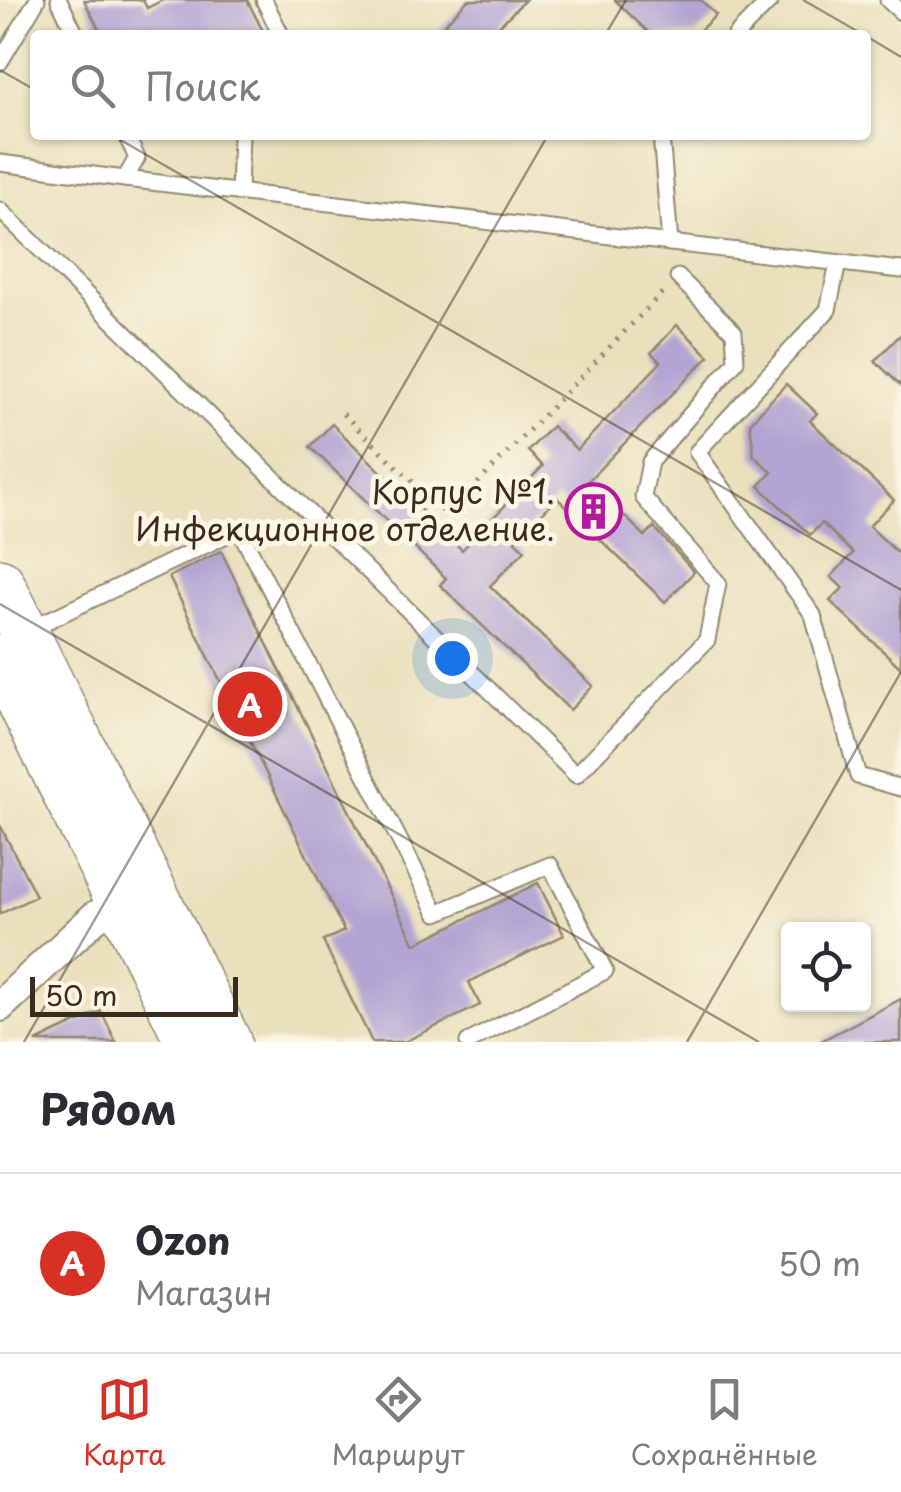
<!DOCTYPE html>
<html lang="ru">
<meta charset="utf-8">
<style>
:root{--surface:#fff;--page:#f2f2f3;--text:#2b2b33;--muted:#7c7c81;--line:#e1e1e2;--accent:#d93025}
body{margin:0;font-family:"Playpen Sans",sans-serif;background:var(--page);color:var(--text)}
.controls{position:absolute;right:30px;bottom:30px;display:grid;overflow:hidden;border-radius:10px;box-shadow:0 2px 8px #0004}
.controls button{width:90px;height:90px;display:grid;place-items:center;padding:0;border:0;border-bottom:2px solid var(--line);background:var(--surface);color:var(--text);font:50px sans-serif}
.scale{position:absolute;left:30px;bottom:25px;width:208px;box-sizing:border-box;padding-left:10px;border:5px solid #3b2a1e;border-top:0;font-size:28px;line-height:35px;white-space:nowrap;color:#3b2a1e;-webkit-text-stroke:8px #fcf5e5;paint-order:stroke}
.you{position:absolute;left:452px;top:658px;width:35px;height:35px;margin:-25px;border:8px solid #fff;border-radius:50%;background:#1a73e8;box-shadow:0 0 0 15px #1a73e833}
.badge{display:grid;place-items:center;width:65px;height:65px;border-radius:50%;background:var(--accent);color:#fff;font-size:32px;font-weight:700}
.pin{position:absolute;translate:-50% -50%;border:5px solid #fff;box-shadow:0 2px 10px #0006}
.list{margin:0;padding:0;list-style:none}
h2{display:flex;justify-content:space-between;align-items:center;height:130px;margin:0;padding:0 40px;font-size:42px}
h2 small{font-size:32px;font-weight:400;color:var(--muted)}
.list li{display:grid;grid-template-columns:65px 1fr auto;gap:30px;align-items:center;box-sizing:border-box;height:180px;padding:0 40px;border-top:2px solid var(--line)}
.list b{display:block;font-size:38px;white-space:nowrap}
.list p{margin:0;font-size:32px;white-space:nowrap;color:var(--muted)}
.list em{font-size:32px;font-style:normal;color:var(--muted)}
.icon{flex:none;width:55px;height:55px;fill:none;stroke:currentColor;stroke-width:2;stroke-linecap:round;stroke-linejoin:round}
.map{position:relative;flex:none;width:901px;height:1042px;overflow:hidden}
.search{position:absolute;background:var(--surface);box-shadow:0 2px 8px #0004;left:30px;right:30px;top:30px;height:110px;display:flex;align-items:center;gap:25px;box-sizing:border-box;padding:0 35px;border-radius:10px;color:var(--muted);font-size:38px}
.sheet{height:310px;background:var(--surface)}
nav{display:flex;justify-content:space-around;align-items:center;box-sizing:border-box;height:140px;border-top:2px solid var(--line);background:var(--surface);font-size:28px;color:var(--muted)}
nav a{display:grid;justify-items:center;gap:5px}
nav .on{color:var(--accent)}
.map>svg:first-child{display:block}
</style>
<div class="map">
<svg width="901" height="1042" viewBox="0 0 901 1042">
<rect width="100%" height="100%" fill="#fcf5e5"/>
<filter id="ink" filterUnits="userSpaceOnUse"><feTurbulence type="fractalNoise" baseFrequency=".01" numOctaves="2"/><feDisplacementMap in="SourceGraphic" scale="20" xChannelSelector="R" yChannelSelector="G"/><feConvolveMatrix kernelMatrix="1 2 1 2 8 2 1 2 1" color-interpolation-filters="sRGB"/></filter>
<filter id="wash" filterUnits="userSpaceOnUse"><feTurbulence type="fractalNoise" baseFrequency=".0048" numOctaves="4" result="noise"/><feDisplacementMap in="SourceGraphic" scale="40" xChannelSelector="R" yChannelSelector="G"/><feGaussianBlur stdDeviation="2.25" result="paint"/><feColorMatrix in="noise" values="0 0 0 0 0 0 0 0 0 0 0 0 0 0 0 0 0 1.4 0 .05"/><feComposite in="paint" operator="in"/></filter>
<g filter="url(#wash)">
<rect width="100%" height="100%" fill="#eae0bd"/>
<g id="blocks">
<g fill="#b2a5d3">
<polygon points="84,0 143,0 147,8 163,0 247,0 265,35 102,35"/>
<polygon points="468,0 525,0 490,35 434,35"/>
<polygon points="615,0 701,0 716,15 695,35 651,35"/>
<polygon points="677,325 709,356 588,481 645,536 654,527 694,572 665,602 557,498 515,541 525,550 490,586 593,686 570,710 440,585 446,578 310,447 332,424 462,550 543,466 528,451 552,426 577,450 661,362 651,353"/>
<polygon points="901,334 901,386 875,361"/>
<polygon points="786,384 817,413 810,421 894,500 869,526 901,556 901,668 830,601 843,588 831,577 853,553 822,523 810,535 759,486 772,472 754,456 750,423"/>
<polygon points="221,551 415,944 538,883 564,935 469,982 480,1005 404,1042 372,1042 323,941 344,931 169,577"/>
<polygon points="0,825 36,896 0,914"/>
<polygon points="901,999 901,1042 819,1042"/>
<polygon points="101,1011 116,1042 36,1042"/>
</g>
</g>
</g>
<g filter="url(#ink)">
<use href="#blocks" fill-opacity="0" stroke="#92856e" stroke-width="2.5"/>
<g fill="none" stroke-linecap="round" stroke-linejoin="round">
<defs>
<g id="lane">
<polyline points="59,0 76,35"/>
<polyline points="264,0 281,35"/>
<polyline points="888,0 901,12"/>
<polyline points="736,35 771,0"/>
<polyline points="0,62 37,0"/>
<polyline points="661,135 670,243"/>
<polyline points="0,163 125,179 901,270"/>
<polyline points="125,179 137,158 126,135"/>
<polyline points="239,193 241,135"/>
<polyline points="0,210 576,775 707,640 718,583 643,497 650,462 736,361 734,332 678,277"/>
<polyline points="838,263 828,310 697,452 813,615 858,776 901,788"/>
<polyline points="28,630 239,529 437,913 550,865 605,971 468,1042"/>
</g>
<polyline id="street" points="0,1006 95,917 121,903"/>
<g id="primary">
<polyline points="0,583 227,1042"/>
<polyline points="0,659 190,1042"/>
</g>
</defs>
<use href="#lane" stroke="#92856e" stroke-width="19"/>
<use href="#street" stroke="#92856e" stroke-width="34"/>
<use href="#primary" stroke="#92856e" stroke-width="51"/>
<polyline stroke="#92856e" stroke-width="5" stroke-dasharray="2.5 8" stroke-linecap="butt" points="343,414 447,515 663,292"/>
<use href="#lane" stroke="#fff" stroke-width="15"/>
<use href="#street" stroke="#fff" stroke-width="30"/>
<use href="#primary" stroke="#fff" stroke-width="48"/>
</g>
</g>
<path fill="none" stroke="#3b2a1e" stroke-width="2.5" stroke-opacity="0.45" d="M803,0L864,35M605,35L626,0M866,36L901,57M0,70L35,90M112,135L901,590M0,604L759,1042M24,1042L548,135M687,1042L901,672"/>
<defs>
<symbol id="building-ring" viewBox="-11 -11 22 22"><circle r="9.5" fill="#fcf5e5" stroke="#b5179e" stroke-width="1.5"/><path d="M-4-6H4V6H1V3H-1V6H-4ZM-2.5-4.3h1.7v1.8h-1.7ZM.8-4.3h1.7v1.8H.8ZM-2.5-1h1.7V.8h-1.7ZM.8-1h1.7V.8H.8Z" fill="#b5179e"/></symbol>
</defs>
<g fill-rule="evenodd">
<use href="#building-ring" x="562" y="480" width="63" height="63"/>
</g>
<g text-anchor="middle" stroke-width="10" stroke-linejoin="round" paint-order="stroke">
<g font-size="32" fill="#3b2a1e" stroke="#fcf5e5" text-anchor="end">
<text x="555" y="504">Корпус №1.<tspan x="555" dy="37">Инфекционное отделение.</tspan></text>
</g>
</g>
</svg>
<div class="controls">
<button><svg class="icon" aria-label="locate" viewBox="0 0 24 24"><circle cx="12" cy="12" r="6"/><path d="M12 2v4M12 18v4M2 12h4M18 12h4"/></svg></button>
</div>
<div class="scale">50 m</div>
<div class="you"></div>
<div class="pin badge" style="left:250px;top:704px">A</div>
<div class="search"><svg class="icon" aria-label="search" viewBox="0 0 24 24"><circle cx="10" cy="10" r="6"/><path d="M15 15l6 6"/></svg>Поиск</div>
</div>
<section class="sheet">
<h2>Рядом<small></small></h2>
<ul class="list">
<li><span class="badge">A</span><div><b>Ozon</b><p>Магазин</p></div><em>50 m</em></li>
</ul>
</section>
<nav>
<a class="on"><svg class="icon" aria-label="map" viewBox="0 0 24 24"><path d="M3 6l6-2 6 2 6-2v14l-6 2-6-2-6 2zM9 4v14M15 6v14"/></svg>Карта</a>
<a><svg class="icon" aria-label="directions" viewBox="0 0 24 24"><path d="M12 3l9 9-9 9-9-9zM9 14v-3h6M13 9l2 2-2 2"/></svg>Маршрут</a>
<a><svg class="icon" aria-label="saved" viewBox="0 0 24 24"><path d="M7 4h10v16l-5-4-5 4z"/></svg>Сохранённые</a>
</nav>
